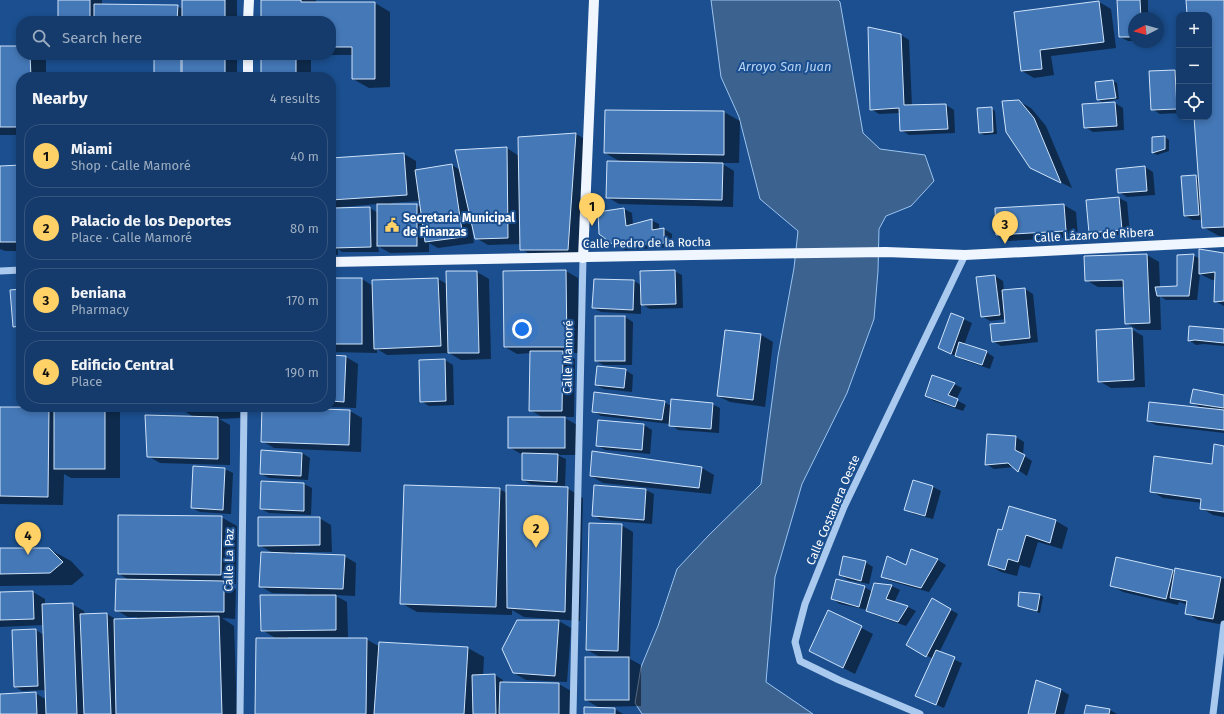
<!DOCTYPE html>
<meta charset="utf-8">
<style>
:root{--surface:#143b6b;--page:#1d4271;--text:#f1f3f6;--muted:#9dadc1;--line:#33557e;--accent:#ffd166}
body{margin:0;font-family:"Fira Sans",sans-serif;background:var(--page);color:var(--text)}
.controls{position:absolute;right:12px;top:12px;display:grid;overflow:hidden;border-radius:8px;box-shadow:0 2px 6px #0003}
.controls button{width:36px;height:36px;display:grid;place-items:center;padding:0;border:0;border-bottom:1px solid var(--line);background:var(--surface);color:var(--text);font:20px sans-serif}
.compass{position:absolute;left:1128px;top:12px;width:36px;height:36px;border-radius:50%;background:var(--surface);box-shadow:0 2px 6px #0003;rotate:264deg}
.you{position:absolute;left:522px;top:329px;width:14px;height:14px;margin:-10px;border:3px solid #fff;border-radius:50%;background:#1a73e8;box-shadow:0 0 0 6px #1a73e833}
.badge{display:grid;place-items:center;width:26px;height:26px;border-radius:50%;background:var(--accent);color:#111;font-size:13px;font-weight:700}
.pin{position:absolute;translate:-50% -33px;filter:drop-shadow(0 1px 2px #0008)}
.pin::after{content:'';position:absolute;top:21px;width:14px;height:12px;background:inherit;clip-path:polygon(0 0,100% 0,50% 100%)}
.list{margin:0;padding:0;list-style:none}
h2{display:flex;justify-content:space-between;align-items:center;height:52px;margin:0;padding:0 16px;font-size:17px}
h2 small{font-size:13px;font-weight:400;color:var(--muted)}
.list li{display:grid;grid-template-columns:26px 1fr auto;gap:12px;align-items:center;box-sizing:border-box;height:64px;margin:0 8px 8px;padding:0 8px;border:1px solid var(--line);border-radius:16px}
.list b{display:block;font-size:15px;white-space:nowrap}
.list p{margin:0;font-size:13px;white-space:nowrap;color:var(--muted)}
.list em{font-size:13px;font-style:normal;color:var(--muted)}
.icon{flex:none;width:22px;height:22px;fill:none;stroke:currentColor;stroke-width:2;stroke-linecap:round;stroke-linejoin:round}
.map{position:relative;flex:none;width:1224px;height:714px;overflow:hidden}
.search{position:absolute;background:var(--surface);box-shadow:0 2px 6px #0003;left:16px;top:16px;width:320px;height:44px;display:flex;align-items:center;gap:10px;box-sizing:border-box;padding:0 14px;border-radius:16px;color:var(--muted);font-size:15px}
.panel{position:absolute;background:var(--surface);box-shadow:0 2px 6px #0003;left:16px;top:72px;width:320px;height:340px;border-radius:16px}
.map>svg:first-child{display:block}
</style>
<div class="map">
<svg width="1224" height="714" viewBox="0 0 1224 714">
<rect width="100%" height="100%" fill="#1b4f8f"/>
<polygon fill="#3c6290" stroke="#9cc4f0" points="711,0 838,0 840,2 863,133 880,149 925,155 934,181 911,206 886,216 879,229 878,271 874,319 847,393 802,484 775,577 766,682 813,714 642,714 635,703 641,667 658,626 677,569 709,535 761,484 778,356 794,268 798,231 760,199 739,117 721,77"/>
<g fill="#0007" fill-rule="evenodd">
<polygon points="59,0 102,0 102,5 177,6 183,9 183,0 237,0 237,21 59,21"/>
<polygon points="262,0 316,0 316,3 375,3 390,12 390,87 369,88 353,79 353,55 311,55 311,77 262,77 262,55 331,55 331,21 262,21"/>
<polygon points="1118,0 1148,0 1148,18 1134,18 1134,41 1128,41 1120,37"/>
<polygon points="1187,0 1224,0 1224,236 1219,236 1203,227 1202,220 1193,220 1185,216 1195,176 1200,179 1195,117 1209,117 1209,15 1188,15"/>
<polygon points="1099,2 1111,9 1116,48 1051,56 1054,75 1034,78 1022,71 1015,13"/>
<polygon points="869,28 901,35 909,40 912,106 946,105 954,110 955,133 909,135 901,130 900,113 879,114 871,109"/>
<polygon points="0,47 21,47 21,55 43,55 46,56 46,77 21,77 21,135 0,135"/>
<rect x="155" y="55" width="82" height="22"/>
<polygon points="1175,71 1179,74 1179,113 1160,114 1152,109"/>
<polygon points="1113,81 1117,83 1119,99 1102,102 1098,99 1096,83"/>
<polygon points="1018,101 1031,108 1046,126 1072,188 1030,167"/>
<polygon points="1115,103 1123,108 1124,130 1093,132 1085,127"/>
<polygon points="991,108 995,111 997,134 984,135 980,133"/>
<polygon points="724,112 740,121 739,163 721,163 734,171 733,207 619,204 607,197 621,162 605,153"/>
<path d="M576,134L592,143L583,258H537L521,249V244L488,245L476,238L474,229H472L474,243L438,248L429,243V252L390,253L378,246L379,252H342L338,249V255H331V214L334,216V208H331V159L404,154L416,161V170L452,165L460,170L507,148L519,156V138ZM420,201L421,207L416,205H391V203ZM378,204V213L370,208L342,209L341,207Z"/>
<polygon points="1165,137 1169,140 1169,151 1157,155 1153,153"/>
<polygon points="21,166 21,251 5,251 0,249 0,167"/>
<polygon points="1145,167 1153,172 1155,195 1127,197 1119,192 1117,169"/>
<polygon points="1119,198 1127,202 1130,234 1098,237 1090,233"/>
<polygon points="1064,205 1076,212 1078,237 1009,241 997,234 996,209"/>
<polygon points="624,209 632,213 633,225 651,220 659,224 659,230 664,229 672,234 672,247 624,250 615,245 599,213"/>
<polygon points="1224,254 1224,306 1215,301 1216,280 1212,280 1200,274 1197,300 1166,300 1160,296 1161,330 1138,330 1126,323 1124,287 1098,287 1086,280 1147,255 1159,262 1160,287 1178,287 1193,255 1200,259"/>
<polygon points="566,271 578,278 579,353 564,353 575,359 574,417 563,417 577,425 576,455 557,455 566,459 565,486 531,484 523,480 523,454 521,454 509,447 544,418 530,410 531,353 517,354 505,347"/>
<polygon points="674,271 682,275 683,308 650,309 641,304 641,314 601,312 593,308 634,281 641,285"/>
<polygon points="477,272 489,279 491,359 461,360 449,353 387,355 377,349 377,353 331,352 331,279 362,279 373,286 438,279 447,284"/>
<polygon points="995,276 1003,281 1004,291 1025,289 1033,294 1038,342 1001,346 993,341 1006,323 1006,319 990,321 982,316"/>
<polygon points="21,290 21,330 14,326"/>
<polygon points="952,314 972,323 964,345 986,352 994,357 990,369 964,360 939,348"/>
<polygon points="625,317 633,322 632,365 604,365 596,361"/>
<polygon points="1131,329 1143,336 1145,387 1111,388 1099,381"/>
<polygon points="1224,330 1224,346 1204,344 1196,345 1189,340"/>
<polygon points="761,335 773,342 765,407 730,402 718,396"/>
<polygon points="331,356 346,357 358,364 356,408 330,407"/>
<polygon points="445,360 453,365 454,405 429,406 421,401 420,361"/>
<polygon points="625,370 633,375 632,392 604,389 596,385"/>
<polygon points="954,384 962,388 956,400 966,405 963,411 934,401 926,396"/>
<polygon points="1224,396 1224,433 1156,425 1148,421 1203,409 1191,402"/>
<polygon points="664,402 671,406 712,404 720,408 719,433 678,430 670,424 601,416 593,411"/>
<polygon points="55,407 120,407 120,478 71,478 64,474 63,505 0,504 0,408 49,408 55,412"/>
<polygon points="182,407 240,407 240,418 219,419 230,425 230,465 160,463 148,456 194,417 182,410"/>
<polygon points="350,411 362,418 361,452 274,448 262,441"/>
<polygon points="644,425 652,430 650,454 605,450 597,445"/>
<polygon points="1016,437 1024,442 1023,455 1032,461 1027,476 1014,467 994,469 986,464"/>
<polygon points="1224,447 1224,517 1213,515 1201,508 1202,503 1163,498 1151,491 1213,465"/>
<polygon points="302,453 310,458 308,480 269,478 261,474"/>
<polygon points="593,453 702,468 714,475 711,494 603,483 591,476"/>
<polygon points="194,467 225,469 233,473 231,514 200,512 192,508"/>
<polygon points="914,481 933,487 941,491 933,519 914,514 906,509"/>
<polygon points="304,484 312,488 311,515 269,513 261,509"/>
<polygon points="567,488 583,498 580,621 524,617 512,610 512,615 417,612 401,603 499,489 507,493"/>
<polygon points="646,490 654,494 652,524 601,520 593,515"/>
<polygon points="1010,507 1056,521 1068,528 1062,549 1038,542 1030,568 1020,565 1017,576 1001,572 989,565 1003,532"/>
<polygon points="221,517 237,526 236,584 227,584 236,589 235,619 222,618 234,626 237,714 0,714 0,695 35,693 47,700 46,690 22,691 14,686 36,630 44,635 44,625 0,627 0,593 33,592 45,599 45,605 72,604 84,611 85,615 107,614 117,620 137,619 137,617 128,617 116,610 131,581 119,574"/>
<polygon points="319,518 331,525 332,552 295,552 295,554 344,556 356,563 355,596 334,595 347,602 348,637 288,637 288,639 366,639 380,647 380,643 468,648 484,657 483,676 495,675 503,680 503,683 559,684 571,691 571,714 256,714 277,639 262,630 305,596 305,594 272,593 260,586 273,553 259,545"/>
<polygon points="621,525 633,532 630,659 641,665 641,706 598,707 586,700 602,658 587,650"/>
<polygon points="0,549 49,549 71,561 84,575 72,585 0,586"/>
<polygon points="911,550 938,560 946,565 929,592 890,581 882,577 907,566"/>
<polygon points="865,562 873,567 869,584 848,580 840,575"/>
<polygon points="1176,569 1221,578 1224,579 1224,625 1198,620 1186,613 1188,605 1179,602 1178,605 1123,592 1111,585 1172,571 1175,572"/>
<polygon points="875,584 892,586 900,590 894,603 908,607 916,611 906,626 875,615 868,610 840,604 832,599 864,587 873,592"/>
<polygon points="1020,594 1040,595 1043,597 1040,613 1019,606"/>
<polygon points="932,599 958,614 939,653 962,663 944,708 917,696 933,659 907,644"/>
<polygon points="829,611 873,634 855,674 810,651"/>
<polygon points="559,621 571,628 567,682 526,680 514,673"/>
<polygon points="1061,690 1069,695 1064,714 1029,714"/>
<polygon points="615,709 623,714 585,714"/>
<polygon points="1110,710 1117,714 1085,714"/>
</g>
<g fill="#4478b7" stroke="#cfe3fa">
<rect x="58" y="0" width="32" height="21"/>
<rect x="182" y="0" width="43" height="21"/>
<polygon points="261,0 301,0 301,2 375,2 375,79 352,79 352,47 331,47 331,21 261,21"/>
<polygon points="1117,0 1140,0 1141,18 1134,18 1134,37 1119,37"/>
<polygon points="1186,0 1224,0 1224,227 1202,228 1194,117 1209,117 1209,15 1187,15"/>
<polygon points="1099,1 1104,42 1040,50 1042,69 1021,71 1014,12"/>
<polygon points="94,4 178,5 177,21 94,21"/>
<polygon points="868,27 901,34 904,105 946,104 948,129 900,131 899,108 870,110"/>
<polygon points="0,46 21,46 21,55 30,55 31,77 21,77 21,127 0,127"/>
<rect x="154" y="55" width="27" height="22"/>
<rect x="182" y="55" width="43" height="22"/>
<rect x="261" y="55" width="35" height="22"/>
<polygon points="1175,70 1177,109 1151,110 1149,71"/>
<polygon points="1113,80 1116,98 1097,100 1095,82"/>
<polygon points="1019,100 1034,118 1061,183 1030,168 1006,132 1002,101"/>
<polygon points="1115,102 1117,126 1084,128 1082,104"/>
<polygon points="992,107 993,132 979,133 977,108"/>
<polygon points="605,110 724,111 724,155 604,153"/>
<polygon points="576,133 568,250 520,250 518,137"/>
<polygon points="1165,136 1165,149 1152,153 1152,137"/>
<polygon points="507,147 508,238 475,239 455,150"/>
<polygon points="404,153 407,195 331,200 331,158"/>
<polygon points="607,161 723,163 722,200 606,198"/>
<polygon points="452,164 463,237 425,242 415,170"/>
<polygon points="21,165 21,242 0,242 0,166"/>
<polygon points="1145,166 1147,191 1118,193 1116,169"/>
<polygon points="1196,175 1199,215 1184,216 1181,176"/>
<polygon points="1119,197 1122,230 1089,233 1086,200"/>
<rect x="377" y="204" width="40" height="42"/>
<polygon points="1064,204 1066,231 996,235 995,208"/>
<polygon points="370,207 371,247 333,248 333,208"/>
<polygon points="624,208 626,226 652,219 652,230 664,228 664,243 615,246 599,234 598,212"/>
<polygon points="1199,249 1224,253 1224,301 1214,302 1215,272 1199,274"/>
<polygon points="1147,254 1150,323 1125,324 1123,280 1085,281 1084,256"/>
<polygon points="1194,254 1189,296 1157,296 1155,287 1177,286 1177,255"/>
<polygon points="566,270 567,347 504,347 503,271"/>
<polygon points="675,270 676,304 641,305 640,271"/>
<polygon points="446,271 477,271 479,353 448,353"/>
<polygon points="995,275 1000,315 981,317 976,277"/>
<rect x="331" y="278" width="31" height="66"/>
<polygon points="438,278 441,346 374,349 372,280"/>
<polygon points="594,279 634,280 633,310 592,308"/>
<polygon points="1025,288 1030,338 992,342 990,324 1005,323 1002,290"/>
<polygon points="21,289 21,326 13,327 10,290"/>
<polygon points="951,313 964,318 951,354 938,348"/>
<rect x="595" y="316" width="30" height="45"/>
<polygon points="1189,326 1224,329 1224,343 1195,340 1188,341"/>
<polygon points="1132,328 1134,380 1098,382 1096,330"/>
<polygon points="725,330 761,334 753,400 717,396"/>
<polygon points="959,342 987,351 982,365 955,356"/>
<polygon points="530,351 563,351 562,411 529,411"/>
<polygon points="331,355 346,356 344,402 331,401"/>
<polygon points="445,359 446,401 420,402 419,360"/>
<polygon points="597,366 626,369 624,388 595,385"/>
<polygon points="932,375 955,383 948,395 958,399 955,407 925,396"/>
<polygon points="1193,389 1224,395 1224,408 1190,403"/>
<polygon points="594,392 665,401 662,420 592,412"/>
<polygon points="671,399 713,403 711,429 669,426"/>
<polygon points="1149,402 1224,410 1224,430 1147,421"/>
<polygon points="0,407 49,407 48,497 0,496"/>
<rect x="54" y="407" width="51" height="62"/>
<polygon points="181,407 225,407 225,410 181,411"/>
<polygon points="262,407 350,410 349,445 261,442"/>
<polygon points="145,415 218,417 218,459 147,457"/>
<rect x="508" y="417" width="57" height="31"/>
<polygon points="598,420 644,424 642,450 596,446"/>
<polygon points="987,434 1016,436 1015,450 1025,455 1018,472 1008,463 985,465"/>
<polygon points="1214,444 1224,446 1224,512 1200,509 1201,499 1150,492 1154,456 1212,464"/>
<polygon points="261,450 302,453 301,476 260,474"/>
<polygon points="592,451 702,467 699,488 590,476"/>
<polygon points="522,453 558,454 557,482 522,480"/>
<polygon points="193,466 225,468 223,510 191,508"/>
<polygon points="913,480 933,486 925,516 904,510"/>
<polygon points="261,481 304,483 304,511 260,509"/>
<polygon points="404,485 500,488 496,607 400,604"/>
<polygon points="506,485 568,487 565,612 507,608"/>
<polygon points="594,485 646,489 644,520 592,516"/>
<polygon points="1009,506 1056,520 1050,543 1026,535 1018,562 1008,559 1005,570 988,565 998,529 1002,530"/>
<polygon points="118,515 222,516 221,575 118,574"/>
<polygon points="258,517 320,517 320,545 258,546"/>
<polygon points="589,523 622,524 618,651 586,650"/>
<polygon points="0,548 49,548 63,562 50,573 0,574"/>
<polygon points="911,549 938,559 921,588 881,577 887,556 906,565"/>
<polygon points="261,552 345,555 343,589 259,587"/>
<polygon points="843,556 866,561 861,581 839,575"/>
<polygon points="1116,557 1173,570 1166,599 1110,586"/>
<polygon points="1175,568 1221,577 1213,619 1185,614 1187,601 1170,598"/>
<polygon points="116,579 224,581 224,612 115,611"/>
<polygon points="836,579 865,586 859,607 831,599"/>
<polygon points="874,583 892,585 886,599 908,606 898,622 866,611"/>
<polygon points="33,591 34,619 0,620 0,592"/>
<polygon points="1019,592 1040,594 1037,611 1018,606"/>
<polygon points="260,595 336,595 336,630 261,631"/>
<polygon points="932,598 951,609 926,657 906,645"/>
<polygon points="73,603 77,714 46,714 42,604"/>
<polygon points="828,610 862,626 843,668 809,651"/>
<polygon points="107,613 111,714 84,714 80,614"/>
<polygon points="219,616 222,714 116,714 114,619"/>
<polygon points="517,620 559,620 555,676 513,673 502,649"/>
<polygon points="36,629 38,686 14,687 12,630"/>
<polygon points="256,638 367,638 366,714 255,714"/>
<polygon points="379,642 468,647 464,714 374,714"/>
<polygon points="936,650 955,657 936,705 915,696"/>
<rect x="585" y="657" width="44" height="43"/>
<polygon points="495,674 496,714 473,714 472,675"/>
<polygon points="1036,680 1061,689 1055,714 1028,714"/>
<polygon points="500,682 559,683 559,714 499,714"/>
<polygon points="36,692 37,714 0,714 0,694"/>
<polygon points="1086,705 1110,709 1109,714 1084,714"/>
<polygon points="584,707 615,708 615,714 584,714"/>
</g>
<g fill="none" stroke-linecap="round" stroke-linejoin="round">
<g stroke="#a9c9ee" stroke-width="7">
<polyline points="0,271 21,270"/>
<polyline points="240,714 244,407"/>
<polyline points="573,714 583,258"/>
<polyline points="920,714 839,680 800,661 795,642 805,604 844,507 965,255"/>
<polyline points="1213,714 1224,624"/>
</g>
<g stroke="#f0f6ff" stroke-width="10">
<polyline points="248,21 249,0"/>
<polyline points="248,77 248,55"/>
<polyline points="583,258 594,0"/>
<polyline points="331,262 745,254 886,252 965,255 1224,242"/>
</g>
</g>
<defs>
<symbol id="civic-bare" viewBox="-9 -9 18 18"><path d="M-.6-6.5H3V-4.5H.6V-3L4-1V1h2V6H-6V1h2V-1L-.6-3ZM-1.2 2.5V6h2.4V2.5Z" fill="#ffd166" stroke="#1b4f8f" stroke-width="2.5" paint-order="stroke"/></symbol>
</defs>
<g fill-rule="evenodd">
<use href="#civic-bare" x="382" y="215" width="20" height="20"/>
</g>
<g text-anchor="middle" stroke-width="4" stroke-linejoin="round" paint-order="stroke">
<g font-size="12" font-weight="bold" fill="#fff" stroke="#1b4f8f" text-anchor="start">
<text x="403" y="222">Secretaria Municipal<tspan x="403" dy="14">de Finanzas</tspan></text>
</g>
<g font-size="12" fill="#fff" stroke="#1b4f8f">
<text transform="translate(1094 235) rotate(-3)" y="4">Calle Lázaro de Ribera</text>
<text transform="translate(647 243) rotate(-1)" y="4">Calle Pedro de la Rocha</text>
<text transform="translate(568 357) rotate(-89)" y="4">Calle Mamoré</text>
<text transform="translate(833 510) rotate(-67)" y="4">Calle Costanera Oeste</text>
<text transform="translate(229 560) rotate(-89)" y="4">Calle La Paz</text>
</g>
<g font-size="13" font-style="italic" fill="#b5d3f5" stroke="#1b4f8f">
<text x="785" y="71">Arroyo San Juan</text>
</g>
</g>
</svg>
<div class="controls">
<button>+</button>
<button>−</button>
<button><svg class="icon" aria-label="locate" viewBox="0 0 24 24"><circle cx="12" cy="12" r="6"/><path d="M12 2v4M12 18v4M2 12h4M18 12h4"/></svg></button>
</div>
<svg class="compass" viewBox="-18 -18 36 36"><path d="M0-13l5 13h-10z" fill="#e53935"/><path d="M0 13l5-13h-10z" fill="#9dadc1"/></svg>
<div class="you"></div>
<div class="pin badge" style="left:592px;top:226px">1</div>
<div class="pin badge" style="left:536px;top:548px">2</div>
<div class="pin badge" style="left:1005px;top:244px">3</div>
<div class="pin badge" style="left:28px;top:555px">4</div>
<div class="search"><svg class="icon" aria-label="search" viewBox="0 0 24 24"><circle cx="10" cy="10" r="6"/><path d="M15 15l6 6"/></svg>Search here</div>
<section class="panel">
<h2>Nearby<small>4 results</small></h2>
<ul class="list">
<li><span class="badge">1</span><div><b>Miami</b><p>Shop · Calle Mamoré</p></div><em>40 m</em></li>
<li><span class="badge">2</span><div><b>Palacio de los Deportes</b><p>Place · Calle Mamoré</p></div><em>80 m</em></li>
<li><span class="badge">3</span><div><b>beniana</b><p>Pharmacy</p></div><em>170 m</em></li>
<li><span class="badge">4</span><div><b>Edificio Central</b><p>Place</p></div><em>190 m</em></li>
</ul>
</section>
</div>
